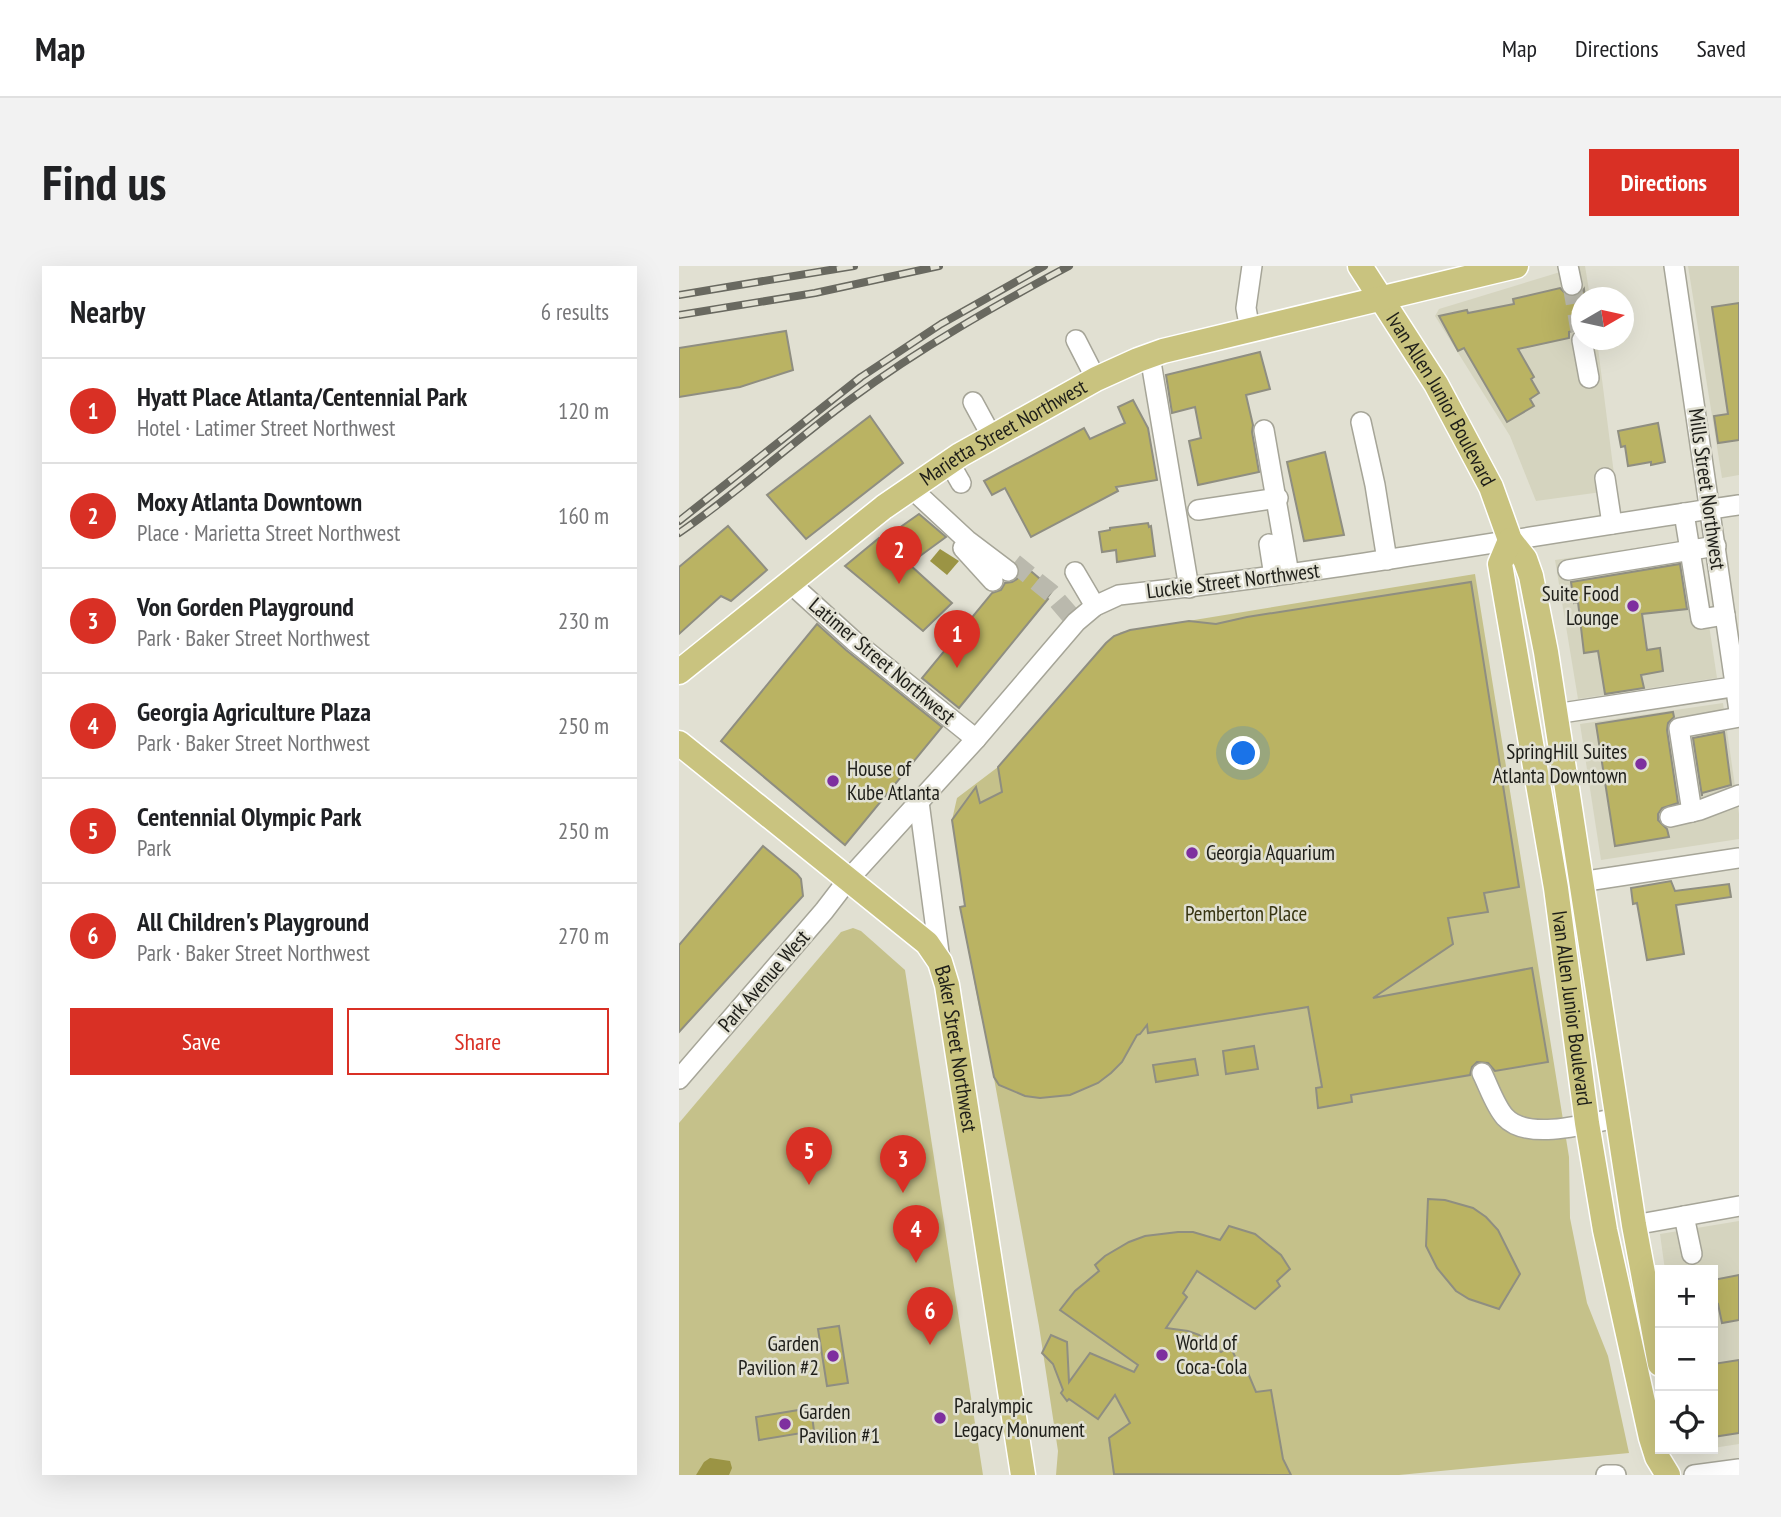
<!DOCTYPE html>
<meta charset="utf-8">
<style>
:root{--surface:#fff;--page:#f2f2f2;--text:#202124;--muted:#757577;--line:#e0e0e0;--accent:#d93025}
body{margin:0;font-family:"PT Sans Narrow",sans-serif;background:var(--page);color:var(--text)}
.controls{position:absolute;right:21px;bottom:21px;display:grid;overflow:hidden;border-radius:0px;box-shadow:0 7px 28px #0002}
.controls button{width:63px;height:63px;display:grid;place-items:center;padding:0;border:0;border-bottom:2px solid var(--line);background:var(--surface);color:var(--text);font:35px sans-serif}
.compass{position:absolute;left:892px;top:21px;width:63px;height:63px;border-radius:50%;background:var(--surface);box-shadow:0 7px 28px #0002;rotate:81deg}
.you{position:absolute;left:565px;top:488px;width:24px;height:24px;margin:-18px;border:5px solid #fff;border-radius:50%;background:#1a73e8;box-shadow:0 0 0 10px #1a73e833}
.badge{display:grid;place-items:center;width:46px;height:46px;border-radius:50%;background:var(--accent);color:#fff;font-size:23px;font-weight:700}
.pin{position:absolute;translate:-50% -58px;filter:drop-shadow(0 2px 4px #0008)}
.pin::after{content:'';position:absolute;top:37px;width:24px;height:21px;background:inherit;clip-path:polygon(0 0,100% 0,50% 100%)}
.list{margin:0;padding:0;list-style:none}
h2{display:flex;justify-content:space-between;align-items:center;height:91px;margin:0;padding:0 28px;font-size:30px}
h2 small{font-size:23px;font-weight:400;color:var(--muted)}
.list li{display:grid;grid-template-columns:46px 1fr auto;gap:21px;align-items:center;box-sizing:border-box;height:105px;padding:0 28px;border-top:2px solid var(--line)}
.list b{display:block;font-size:26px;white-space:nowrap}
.list p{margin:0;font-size:23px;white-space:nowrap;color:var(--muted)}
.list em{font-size:23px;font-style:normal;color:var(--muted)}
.actions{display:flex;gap:14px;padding:21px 28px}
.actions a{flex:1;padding:16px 0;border:2px solid var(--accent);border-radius:0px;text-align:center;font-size:24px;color:var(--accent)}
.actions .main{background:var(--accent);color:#fff}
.icon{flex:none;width:38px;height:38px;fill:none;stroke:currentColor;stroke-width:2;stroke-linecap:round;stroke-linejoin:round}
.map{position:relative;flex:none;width:1060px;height:1209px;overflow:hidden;border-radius:0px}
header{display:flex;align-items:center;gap:42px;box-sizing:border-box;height:98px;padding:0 35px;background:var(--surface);border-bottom:2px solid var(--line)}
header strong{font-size:33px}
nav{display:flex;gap:38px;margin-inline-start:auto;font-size:24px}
.intro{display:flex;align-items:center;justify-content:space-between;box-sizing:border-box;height:168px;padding:0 42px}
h1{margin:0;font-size:49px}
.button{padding:18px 32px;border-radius:0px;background:var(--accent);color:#fff;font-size:24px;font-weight:700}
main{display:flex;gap:42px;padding:0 42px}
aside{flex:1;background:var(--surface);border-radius:0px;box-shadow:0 7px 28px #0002}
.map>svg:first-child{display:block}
</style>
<header>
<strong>Map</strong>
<nav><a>Map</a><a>Directions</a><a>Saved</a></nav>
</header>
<div class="intro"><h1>Find us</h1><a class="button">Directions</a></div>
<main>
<aside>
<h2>Nearby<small>6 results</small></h2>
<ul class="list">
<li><span class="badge">1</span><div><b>Hyatt Place Atlanta/Centennial Park</b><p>Hotel · Latimer Street Northwest</p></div><em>120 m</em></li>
<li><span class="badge">2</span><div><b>Moxy Atlanta Downtown</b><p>Place · Marietta Street Northwest</p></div><em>160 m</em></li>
<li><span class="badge">3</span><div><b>Von Gorden Playground</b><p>Park · Baker Street Northwest</p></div><em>230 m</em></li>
<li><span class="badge">4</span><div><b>Georgia Agriculture Plaza</b><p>Park · Baker Street Northwest</p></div><em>250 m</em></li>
<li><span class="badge">5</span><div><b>Centennial Olympic Park</b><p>Park</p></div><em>250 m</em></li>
<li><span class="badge">6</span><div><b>All Children's Playground</b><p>Park · Baker Street Northwest</p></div><em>270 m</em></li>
</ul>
<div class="actions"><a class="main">Save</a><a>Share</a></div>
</aside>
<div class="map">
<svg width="1060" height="1209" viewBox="0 0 1060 1209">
<rect width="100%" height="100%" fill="#e1e0d2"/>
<g fill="#d5d4bf">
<polygon points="901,0 906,0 911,31 902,32 902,74 918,74 937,224 857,235 831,170 756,50 760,43"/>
<polygon points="1009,0 1060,0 1060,209 1043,212"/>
<polygon points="1017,273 1038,412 899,433 876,294"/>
<polygon points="1044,437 1060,548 1060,573 922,594 901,458"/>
<polygon points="1060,955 1060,1178 1034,1182 1034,1004 986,1004 981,968"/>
</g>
<g fill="#c5c18a">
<polygon points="796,308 890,891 891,952 908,1037 929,1090 950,1187 720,1209 377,1209 379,1185 360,1060 307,768 301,746 281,641 286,640 273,554 278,532 319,501 427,377 442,366"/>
<polygon points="174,662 182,665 226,704 304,1209 0,1209 0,857 162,666"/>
</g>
<g fill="#9b9444">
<polygon points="261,283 280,295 268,309 251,295"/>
<polygon points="31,1192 51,1195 53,1202 50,1209 17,1209 25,1196"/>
</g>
<g fill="#bab363" stroke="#8f8e81" stroke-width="2">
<polygon points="881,22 889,30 895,31 901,29 905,23 906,32 902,32 902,62 890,66 890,72 839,83 855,111 852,113 860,127 851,133 855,140 828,156 785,82 779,85 760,50 788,44 789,47 835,38 834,33"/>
<polygon points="1060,37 1060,174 1039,177 1035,150 1049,148 1033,41"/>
<polygon points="107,65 114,104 61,121 0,131 0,82"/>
<polygon points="581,86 591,123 567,129 574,159 573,166 580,206 519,219 510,175 522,172 516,141 493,147 487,109"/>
<polygon points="454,134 469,162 478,214 437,221 439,225 352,271 326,222 313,229 305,215 405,162 411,173 446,157 439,141"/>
<polygon points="191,150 224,197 127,273 88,229"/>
<polygon points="979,157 986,196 972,199 972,196 949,200 946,180 942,181 939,165"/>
<polygon points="646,186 665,269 625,275 608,196"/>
<polygon points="240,248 267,271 230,298 273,337 244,365 166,300 200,272 203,274"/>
<polygon points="469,257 470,261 472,260 476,290 438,296 437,284 423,286 420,266 431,264 431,262"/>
<polygon points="49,260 88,304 52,335 42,330 0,368 0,301"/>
<polygon points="340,295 374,324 368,332 369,333 280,442 243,412 313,327 322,324 326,317 333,316 338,313 341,306 338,297"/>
<polygon points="1001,298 1008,343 963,348 968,384 981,382 984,405 962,409 965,422 926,428 919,385 905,387 899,336 895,337 892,316"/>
<polygon points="792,316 840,621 805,627 809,646 769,652 774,678 694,732 853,702 869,796 816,805 809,797 798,796 793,801 791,809 672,829 673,836 639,842 637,822 643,821 629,741 469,767 468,759 461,768 458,769 443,796 432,807 419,817 391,829 361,832 346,830 320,819 315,811 281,641 286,640 273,554 297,521 301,537 323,526 319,501 427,377 435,370 451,364 510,355 537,358 568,351"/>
<polygon points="138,358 167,384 263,461 166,579 42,475"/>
<polygon points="994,446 995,451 989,457 988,464 999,537 983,542 979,548 979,554 988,563 990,571 936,580 917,458"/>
<polygon points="1045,466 1052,519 1023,527 1023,530 1014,472"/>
<polygon points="84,580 118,608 122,613 124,630 0,766 0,679"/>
<polygon points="992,615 996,625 1050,618 1052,631 997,639 1005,688 968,694 958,637 954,638 952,622"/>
<polygon points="575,780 579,803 547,808 544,785"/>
<polygon points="516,793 519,809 477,816 474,799"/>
<polygon points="749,933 766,934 794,942 807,951 819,964 841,1008 820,1043 790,1033 777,1025 758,1002 747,980"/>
<polygon points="550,960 576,968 602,989 611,1003 598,1015 601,1020 576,1043 518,1005 504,1027 508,1031 487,1062 509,1065 520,1069 542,1086 551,1080 565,1109 569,1107 577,1126 592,1124 604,1193 612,1209 435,1208 430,1172 451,1157 436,1129 419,1153 390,1133 388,1135 382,1127 384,1124 374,1098 363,1087 372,1069 388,1076 390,1116 411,1087 455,1106 459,1099 381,1044 396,1025 420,1005 416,999 426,990 450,976 466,970 499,966 514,966 541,974"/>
<polygon points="1060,1009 1060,1054 1043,1057 1039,1038 1034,1039 1034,1014"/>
<polygon points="160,1060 169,1117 148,1120 139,1063"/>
<polygon points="1060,1094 1060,1167 1034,1171 1034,1098"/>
<polygon points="132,1142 135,1165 80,1174 77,1151"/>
</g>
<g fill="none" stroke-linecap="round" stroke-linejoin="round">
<g stroke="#bab9ad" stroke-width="19" stroke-dasharray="19 10" stroke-linecap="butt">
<polyline points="893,19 901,65"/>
<polyline points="335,297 372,327 397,356"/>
</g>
<defs>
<g id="minor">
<polyline points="889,0 893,19"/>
<polyline points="995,0 1060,445"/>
<polyline points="571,64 567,42 573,0"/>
<polyline points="397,74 417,113"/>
<polyline points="903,74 910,112"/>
<polyline points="471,90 510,322"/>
<polyline points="294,136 313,171"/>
<polyline points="682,156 696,219 708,294"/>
<polyline points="585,164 610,308"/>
<polyline points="270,196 282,217"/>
<polyline points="926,212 933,258"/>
<polyline points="232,222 288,274 329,305"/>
<polyline points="519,244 599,232"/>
<polyline points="1005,247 1022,353 1046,349"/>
<polyline points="590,278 595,310"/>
<polyline points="284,282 314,315"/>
<polyline points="889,304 1037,280"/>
<polyline points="396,306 416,340"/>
<polyline points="110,316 175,375 297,473"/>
<polyline points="876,448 1060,420"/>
<polyline points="240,536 261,694"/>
<polyline points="1013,546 1000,462 1060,451"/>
<polyline points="991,551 1021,544 1060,529"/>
<polyline points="901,616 1060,592"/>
<path d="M803,807C810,821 816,840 826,851C849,876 909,857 938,852"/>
<path d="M0,813L145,645L168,615L297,473L397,356L416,340L440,329C648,307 853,269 1060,239"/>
<polyline points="1005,950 1013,988"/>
<polyline points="955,959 1060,940"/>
<polyline points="927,1209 937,1209"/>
<polyline points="1015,1209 1060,1203"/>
</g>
<g id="major">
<path id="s1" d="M681,0L757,118L812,221L831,274L846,293L852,310L867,386L955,959L981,1098"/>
<path id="s2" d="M831,274L821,298L877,622L908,857L926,964L972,1172L978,1191L989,1209"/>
<path id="s3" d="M0,406L205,241L281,189L417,113L459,94L484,85L837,0"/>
<path id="s4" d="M0,477L248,677L261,696L268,719L344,1209"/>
</g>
</defs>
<use href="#minor" stroke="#a6a598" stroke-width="22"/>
<use href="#major" stroke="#fff" stroke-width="27"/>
<use href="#minor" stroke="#fff" stroke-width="19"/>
<use href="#major" stroke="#c9c37f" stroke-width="24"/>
<defs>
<g id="rail">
<polyline points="0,29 175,0"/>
<polyline points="0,49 136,27 260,0"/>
<polyline points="0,255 182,111 262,58 365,0"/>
<path d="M0,267C60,226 113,176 172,133C241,82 315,40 390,0"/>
</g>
</defs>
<use href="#rail" stroke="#696960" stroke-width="8"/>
<use href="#rail" stroke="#e1e0d2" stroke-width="5" stroke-dasharray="16" stroke-linecap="butt"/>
</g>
<g fill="#7e2f9f" stroke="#e1e0d2" stroke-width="2.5">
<circle cx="954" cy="340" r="7"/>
<circle cx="962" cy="498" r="7"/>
<circle cx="154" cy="515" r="7"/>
<circle cx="513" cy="587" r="7"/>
<circle cx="483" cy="1089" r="7"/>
<circle cx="154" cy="1090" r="7"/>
<circle cx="261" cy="1152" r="7"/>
<circle cx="106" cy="1158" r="7"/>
</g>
<g text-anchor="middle" stroke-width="5" stroke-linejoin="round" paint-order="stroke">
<g font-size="21" fill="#1e1e19" stroke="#e1e0d2">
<text dy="7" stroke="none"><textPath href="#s1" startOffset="156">Ivan Allen Junior Boulevard</textPath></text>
<text dy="7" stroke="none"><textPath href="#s3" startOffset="404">Marietta Street Northwest</textPath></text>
<text transform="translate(1028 223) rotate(82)" y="7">Mills Street Northwest</text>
<text transform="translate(554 315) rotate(-7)" y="7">Luckie Street Northwest</text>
<text transform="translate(203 395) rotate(40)" y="7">Latimer Street Northwest</text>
<text transform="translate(85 715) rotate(-49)" y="7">Park Avenue West</text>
<text dy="7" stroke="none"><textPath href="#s2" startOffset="476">Ivan Allen Junior Boulevard</textPath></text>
<text dy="7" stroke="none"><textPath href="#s4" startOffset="430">Baker Street Northwest</textPath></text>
</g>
<g font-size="21" fill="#1e1e19" stroke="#e1e0d2" text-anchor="start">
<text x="940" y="335" text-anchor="end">Suite Food<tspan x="940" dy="24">Lounge</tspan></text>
<text x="948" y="493" text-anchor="end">SpringHill Suites<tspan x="948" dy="24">Atlanta Downtown</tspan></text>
<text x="168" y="510">House of<tspan x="168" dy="24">Kube Atlanta</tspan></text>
<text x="527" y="594">Georgia Aquarium</text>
<text x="497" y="1084">World of<tspan x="497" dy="24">Coca-Cola</tspan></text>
<text x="140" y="1085" text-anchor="end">Garden<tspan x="140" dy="24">Pavilion #2</tspan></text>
<text x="275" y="1147">Paralympic<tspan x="275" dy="24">Legacy Monument</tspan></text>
<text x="120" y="1153">Garden<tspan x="120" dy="24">Pavilion #1</tspan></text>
</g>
<g font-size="21" fill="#373411" stroke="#e1e0d2">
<text x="567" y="655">Pemberton Place</text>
</g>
</g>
</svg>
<div class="controls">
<button>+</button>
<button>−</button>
<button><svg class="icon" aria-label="locate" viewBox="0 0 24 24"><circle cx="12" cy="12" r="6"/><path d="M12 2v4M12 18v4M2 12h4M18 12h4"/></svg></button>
</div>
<svg class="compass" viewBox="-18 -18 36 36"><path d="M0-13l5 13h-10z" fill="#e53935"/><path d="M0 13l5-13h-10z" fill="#757577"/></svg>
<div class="you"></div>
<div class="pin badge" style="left:278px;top:402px">1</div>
<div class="pin badge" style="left:220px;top:318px">2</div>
<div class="pin badge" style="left:224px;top:927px">3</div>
<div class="pin badge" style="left:237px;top:997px">4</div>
<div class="pin badge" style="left:130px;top:919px">5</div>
<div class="pin badge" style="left:251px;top:1079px">6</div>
</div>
</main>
